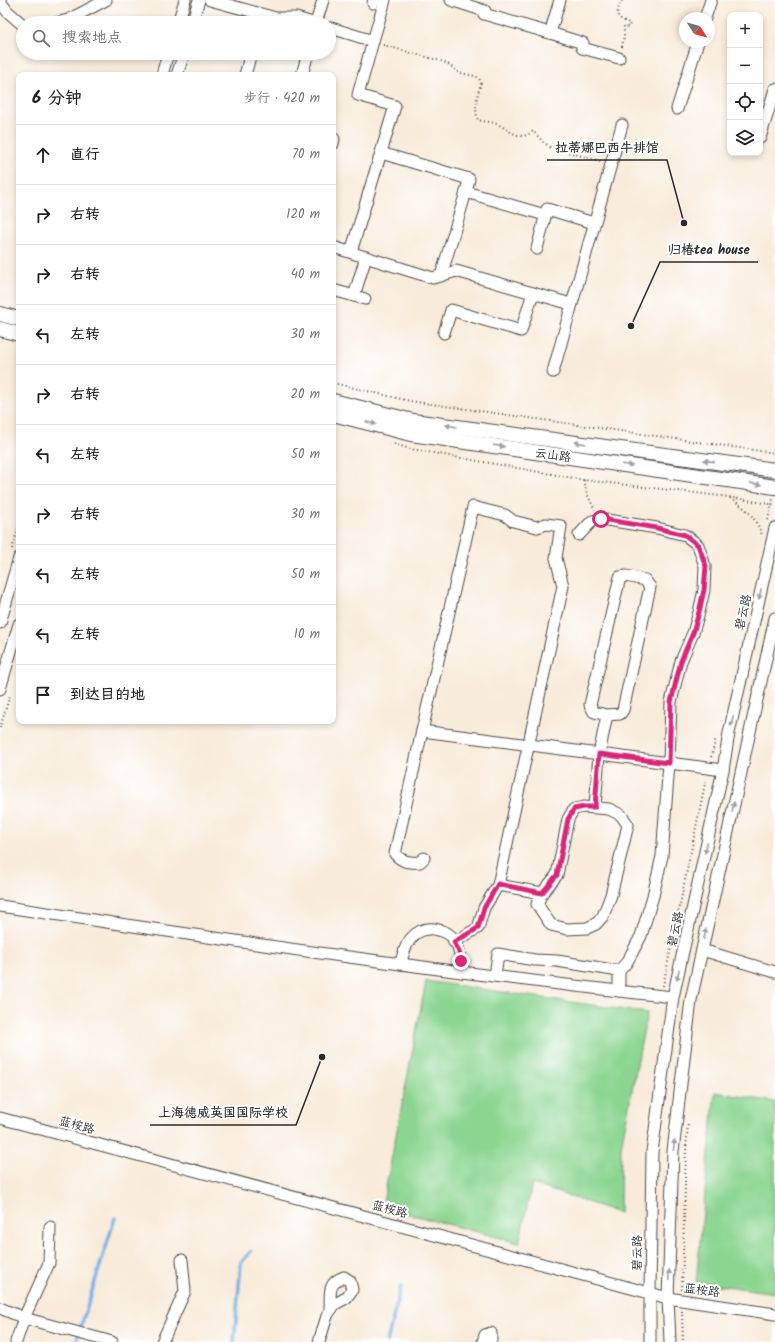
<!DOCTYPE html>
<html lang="zh">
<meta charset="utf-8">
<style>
:root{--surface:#fff;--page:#f2f2f2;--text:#222;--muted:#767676;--line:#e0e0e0}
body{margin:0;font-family:Kalam,"LXGW WenKai TC",sans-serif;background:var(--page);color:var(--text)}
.controls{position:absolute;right:12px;top:12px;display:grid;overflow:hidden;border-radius:8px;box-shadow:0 2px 6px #0003}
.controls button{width:36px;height:36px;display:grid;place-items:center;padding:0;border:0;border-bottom:1px solid var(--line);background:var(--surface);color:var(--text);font:20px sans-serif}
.compass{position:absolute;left:679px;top:12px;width:36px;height:36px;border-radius:50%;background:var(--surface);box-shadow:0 2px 6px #0003;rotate:126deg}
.stop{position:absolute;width:12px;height:12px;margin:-9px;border:3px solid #db2777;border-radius:50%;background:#fff}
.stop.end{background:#db2777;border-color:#fff;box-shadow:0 1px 4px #0008}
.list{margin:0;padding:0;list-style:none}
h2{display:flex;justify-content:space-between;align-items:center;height:52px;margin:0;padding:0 16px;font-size:17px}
h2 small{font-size:13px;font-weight:400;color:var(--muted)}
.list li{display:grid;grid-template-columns:26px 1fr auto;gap:12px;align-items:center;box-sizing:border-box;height:60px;padding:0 16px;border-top:1px solid var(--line)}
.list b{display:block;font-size:15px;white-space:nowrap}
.list em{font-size:13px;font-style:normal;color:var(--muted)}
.icon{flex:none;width:22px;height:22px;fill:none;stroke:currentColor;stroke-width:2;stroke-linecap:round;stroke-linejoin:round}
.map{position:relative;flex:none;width:775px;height:1342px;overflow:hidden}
.search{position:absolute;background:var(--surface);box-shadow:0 2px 6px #0003;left:16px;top:16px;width:320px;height:44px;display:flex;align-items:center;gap:10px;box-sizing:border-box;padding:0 14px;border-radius:22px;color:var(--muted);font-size:15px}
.panel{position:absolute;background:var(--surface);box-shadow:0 2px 6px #0003;left:16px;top:72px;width:320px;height:652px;border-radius:8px}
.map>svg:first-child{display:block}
</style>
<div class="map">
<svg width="775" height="1342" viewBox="0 0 775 1342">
<rect width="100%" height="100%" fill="#fff"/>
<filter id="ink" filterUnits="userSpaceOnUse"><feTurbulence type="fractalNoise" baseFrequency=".025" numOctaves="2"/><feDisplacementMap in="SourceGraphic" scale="8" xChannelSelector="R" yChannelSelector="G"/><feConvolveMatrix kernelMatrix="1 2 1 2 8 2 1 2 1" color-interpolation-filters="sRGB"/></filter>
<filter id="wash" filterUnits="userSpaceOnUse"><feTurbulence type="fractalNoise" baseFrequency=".012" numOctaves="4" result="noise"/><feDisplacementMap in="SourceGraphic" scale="16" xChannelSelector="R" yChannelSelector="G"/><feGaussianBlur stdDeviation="0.9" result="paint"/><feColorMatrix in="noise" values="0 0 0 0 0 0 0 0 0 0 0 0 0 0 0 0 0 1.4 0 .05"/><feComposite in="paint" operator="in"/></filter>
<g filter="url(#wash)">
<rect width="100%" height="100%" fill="#f8ebda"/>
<g fill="#8bd591" stroke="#5b805e">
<polygon points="426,981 647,1013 621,1147 620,1213 532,1184 519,1243 382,1207"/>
<polygon points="715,1092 775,1102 775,1293 696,1282"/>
</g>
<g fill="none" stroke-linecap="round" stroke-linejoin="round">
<g stroke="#77afe6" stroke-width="3.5">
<polyline points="76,1342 115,1218"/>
<polyline points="234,1342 241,1263 251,1251"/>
<polyline points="387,1342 401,1286"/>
</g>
</g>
</g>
<g filter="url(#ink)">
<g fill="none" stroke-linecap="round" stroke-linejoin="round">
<defs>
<g id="minor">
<polyline points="210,0 276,18 296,18 313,23"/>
<polyline points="451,0 485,11 484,14 550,33"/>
<polyline points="560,0 550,33 583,43 582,48 619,58"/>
<polyline points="0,1 7,11 23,25"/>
<polyline points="373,3 374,0"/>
<polyline points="705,18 711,0"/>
<polyline points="56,23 68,20 106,0"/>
<polyline points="178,23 185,0"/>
<polyline points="192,23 199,0"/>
<polyline points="316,23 323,0"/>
<polyline points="331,28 373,41 385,0"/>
<polyline points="162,75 168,53"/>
<polyline points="177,75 184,53"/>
<polyline points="245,75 251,53"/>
<polyline points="302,75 308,53"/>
<polyline points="677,109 698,42"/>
<polyline points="333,138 334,139 333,144"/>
<polyline points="760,138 775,89"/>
<polyline points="381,153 469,179 466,192"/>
<polyline points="333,247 433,278 456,271 571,304"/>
<polyline points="537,249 547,209 594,223"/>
<polyline points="351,252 395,106 358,95 373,41"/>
<polyline points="441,276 466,192 545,215"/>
<polyline points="333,290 365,299"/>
<polyline points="354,296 366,257"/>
<polyline points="444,333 451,310 521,331 533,293"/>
<polyline points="553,372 622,125"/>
<polyline points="0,623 19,558"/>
<polyline points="0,689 19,624"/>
<polyline points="422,731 473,507 505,515 513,521 537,527 546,524 561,526 556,558 563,586 498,885 484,908 478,928 454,942"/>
<polyline points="595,807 599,754 607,715 594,712 590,705 620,577 626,576 645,580 650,587 623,710 620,714 607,715"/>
<path d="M424,858L420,862C409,863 402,862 395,854L422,731L723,770"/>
<polyline points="498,885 542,893 557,875 568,819 574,809 584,807 609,809 621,815 628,825 611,895 603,916 596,924 587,928 567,929 551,925 537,904 542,893"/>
<path d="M0,906C224,940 448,973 673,997"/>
<polyline points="702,950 775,972"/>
<path d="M401,964C404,946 413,927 434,929C440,930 447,932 451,936C460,944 461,960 462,972"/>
<polyline points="619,971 619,991"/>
<polyline points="495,976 498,954 535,960 557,961 619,971 627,962 641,936 653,896 662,856 669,763 671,702 681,661 693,633 699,612 704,590 705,566 698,545 685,535 657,528 601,519 592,521 579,535"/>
<polyline points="0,1118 668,1298 775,1314"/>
<polyline points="0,1308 24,1318 112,1342"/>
<polyline points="16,1342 24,1318 49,1263 50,1227"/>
<polyline points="162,1342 185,1291 182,1260"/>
<path d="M319,1342L327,1316L330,1311L335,1304L346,1298L352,1290L350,1281L344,1277C326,1283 331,1295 330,1311"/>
<polyline points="483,1342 485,1335 491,1333 491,1340 490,1342"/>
<polyline points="650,1342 650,1293 652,1152 673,997 723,770 729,733 775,528"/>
<polyline points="670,1342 668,1298 673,1151 691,1000 775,618"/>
</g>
<g id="major">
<polyline points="0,314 19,319"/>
<polyline points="0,329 19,334"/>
<polyline points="333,401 413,421 775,470"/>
<polyline points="333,414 411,434 775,487"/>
</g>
</defs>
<use href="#minor" stroke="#4a4845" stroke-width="13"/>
<use href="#major" stroke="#4a4845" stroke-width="16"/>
<g stroke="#4a4845" stroke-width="2" stroke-dasharray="1 3" stroke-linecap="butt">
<path d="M383,45L441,61L448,64L459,73L475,76L479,78L481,84C477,94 474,109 478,120C484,122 490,121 497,124C509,129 520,143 533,131L543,142L550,147L600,161"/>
<path d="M622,47L624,37V26L629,27L630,23C614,18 616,13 622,0"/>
<polyline points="333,383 410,401 775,453"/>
<polyline points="390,443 411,449 584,480 729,497 775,505"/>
<polyline points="584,480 587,494 595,510"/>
<path d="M730,498C747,509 755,516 762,535"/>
<polyline points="768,520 773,499"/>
<polyline points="12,549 19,525"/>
<polyline points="0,728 10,695"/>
<polyline points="711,757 716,738"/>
<polyline points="663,986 706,779"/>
<polyline points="682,1290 686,1149 688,1125"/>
<polyline points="682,1311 683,1342"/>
</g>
<use href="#minor" stroke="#fff" stroke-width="11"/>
<use href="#major" stroke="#fff" stroke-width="14"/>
</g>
<defs><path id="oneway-solid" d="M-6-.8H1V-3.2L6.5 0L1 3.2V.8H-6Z"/></defs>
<g fill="#a0a0a0">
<use href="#oneway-solid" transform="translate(371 423) rotate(14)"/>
<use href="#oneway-solid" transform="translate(451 426) rotate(-172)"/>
<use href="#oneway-solid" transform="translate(580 443) rotate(-172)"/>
<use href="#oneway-solid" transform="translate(499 446) rotate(8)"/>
<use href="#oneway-solid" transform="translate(709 461) rotate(-172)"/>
<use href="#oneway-solid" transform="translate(627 465) rotate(8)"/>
<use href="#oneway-solid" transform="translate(756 484) rotate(8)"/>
<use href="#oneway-solid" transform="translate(760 594) rotate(103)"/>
<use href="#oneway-solid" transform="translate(732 721) rotate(103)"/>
<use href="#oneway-solid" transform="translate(733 807) rotate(-77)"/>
<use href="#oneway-solid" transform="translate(706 848) rotate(102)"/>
<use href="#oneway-solid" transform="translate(705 934) rotate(-78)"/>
<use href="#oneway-solid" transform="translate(678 975) rotate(102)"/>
<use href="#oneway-solid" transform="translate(674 1145) rotate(-84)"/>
<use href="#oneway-solid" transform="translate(669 1275) rotate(-88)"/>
</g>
</g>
<g fill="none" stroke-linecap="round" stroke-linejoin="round" filter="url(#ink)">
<polyline stroke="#db2777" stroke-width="5" points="461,961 459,952 454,942 478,928 484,908 498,884 542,893 557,875 568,819 574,809 584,807 595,807 599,754 669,763 671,702 681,661 693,633 699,612 704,590 706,566 698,545 685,535 657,528 601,519"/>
</g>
<g text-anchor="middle" stroke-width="4" stroke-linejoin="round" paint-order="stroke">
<g font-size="12" fill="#2b2b2b" stroke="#fff">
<text transform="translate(553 455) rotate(8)" y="4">云山路</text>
<text transform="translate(743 612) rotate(-77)" y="4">碧云路</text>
<text transform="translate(675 929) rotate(-78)" y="4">碧云路</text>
<text transform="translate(77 1125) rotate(15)" y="4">蓝桉路</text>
<text transform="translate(390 1209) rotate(15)" y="4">蓝桉路</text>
<text transform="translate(637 1253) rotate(-89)" y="4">碧云路</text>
<text transform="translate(702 1290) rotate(8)" y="4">蓝桉路</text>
</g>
</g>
<path fill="none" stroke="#2b2b2b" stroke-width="1.5" d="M684 223L667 160H547M631 326L660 262H758M322 1057L296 1125H150"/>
<g fill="#2b2b2b" stroke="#fff" stroke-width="1.5">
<circle cx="684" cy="223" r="4"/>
<circle cx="631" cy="326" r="4"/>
<circle cx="322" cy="1057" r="4"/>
</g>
<g font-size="13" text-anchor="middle" font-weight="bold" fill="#2b2b2b" stroke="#fff" stroke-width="4" stroke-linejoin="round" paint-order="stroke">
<text x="607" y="152">拉蒂娜巴西牛排馆</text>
<text x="709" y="254">归椿tea house</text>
<text x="223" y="1117">上海德威英国国际学校</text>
</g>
</svg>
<div class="controls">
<button>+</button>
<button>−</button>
<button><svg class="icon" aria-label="locate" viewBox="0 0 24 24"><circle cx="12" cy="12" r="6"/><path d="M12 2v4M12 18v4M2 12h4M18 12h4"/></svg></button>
<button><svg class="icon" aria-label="layers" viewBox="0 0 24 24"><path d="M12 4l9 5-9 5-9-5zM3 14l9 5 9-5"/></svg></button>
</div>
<svg class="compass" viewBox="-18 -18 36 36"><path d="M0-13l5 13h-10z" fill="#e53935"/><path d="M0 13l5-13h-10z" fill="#767676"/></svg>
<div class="stop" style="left:601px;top:519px"></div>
<div class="stop end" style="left:461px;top:961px"></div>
<div class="search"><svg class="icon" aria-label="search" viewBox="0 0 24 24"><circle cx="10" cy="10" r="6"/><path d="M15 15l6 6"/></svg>搜索地点</div>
<section class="panel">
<h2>6 分钟<small>步行 · 420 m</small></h2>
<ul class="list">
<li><svg class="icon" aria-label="ahead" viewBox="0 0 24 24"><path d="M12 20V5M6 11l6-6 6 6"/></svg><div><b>直行</b></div><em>70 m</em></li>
<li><svg class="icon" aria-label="right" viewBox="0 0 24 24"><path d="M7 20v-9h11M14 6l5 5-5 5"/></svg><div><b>右转</b></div><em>120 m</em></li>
<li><svg class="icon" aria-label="right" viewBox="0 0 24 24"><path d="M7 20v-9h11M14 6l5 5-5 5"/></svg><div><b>右转</b></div><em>40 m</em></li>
<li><svg class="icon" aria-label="left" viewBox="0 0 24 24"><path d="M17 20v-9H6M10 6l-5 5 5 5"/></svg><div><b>左转</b></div><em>30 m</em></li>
<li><svg class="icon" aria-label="right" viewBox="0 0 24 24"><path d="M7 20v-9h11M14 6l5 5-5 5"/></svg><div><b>右转</b></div><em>20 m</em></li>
<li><svg class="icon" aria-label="left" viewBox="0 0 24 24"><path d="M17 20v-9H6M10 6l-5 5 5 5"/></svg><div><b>左转</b></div><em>50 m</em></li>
<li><svg class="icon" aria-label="right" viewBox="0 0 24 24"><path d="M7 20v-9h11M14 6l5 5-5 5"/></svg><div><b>右转</b></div><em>30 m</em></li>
<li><svg class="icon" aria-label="left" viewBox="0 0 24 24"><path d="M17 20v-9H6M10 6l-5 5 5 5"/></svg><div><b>左转</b></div><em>50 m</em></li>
<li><svg class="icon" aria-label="left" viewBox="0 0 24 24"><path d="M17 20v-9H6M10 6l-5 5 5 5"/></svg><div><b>左转</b></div><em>10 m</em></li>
<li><svg class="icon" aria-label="arrive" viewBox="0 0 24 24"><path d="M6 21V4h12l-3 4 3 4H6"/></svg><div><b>到达目的地</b></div></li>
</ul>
</section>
</div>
